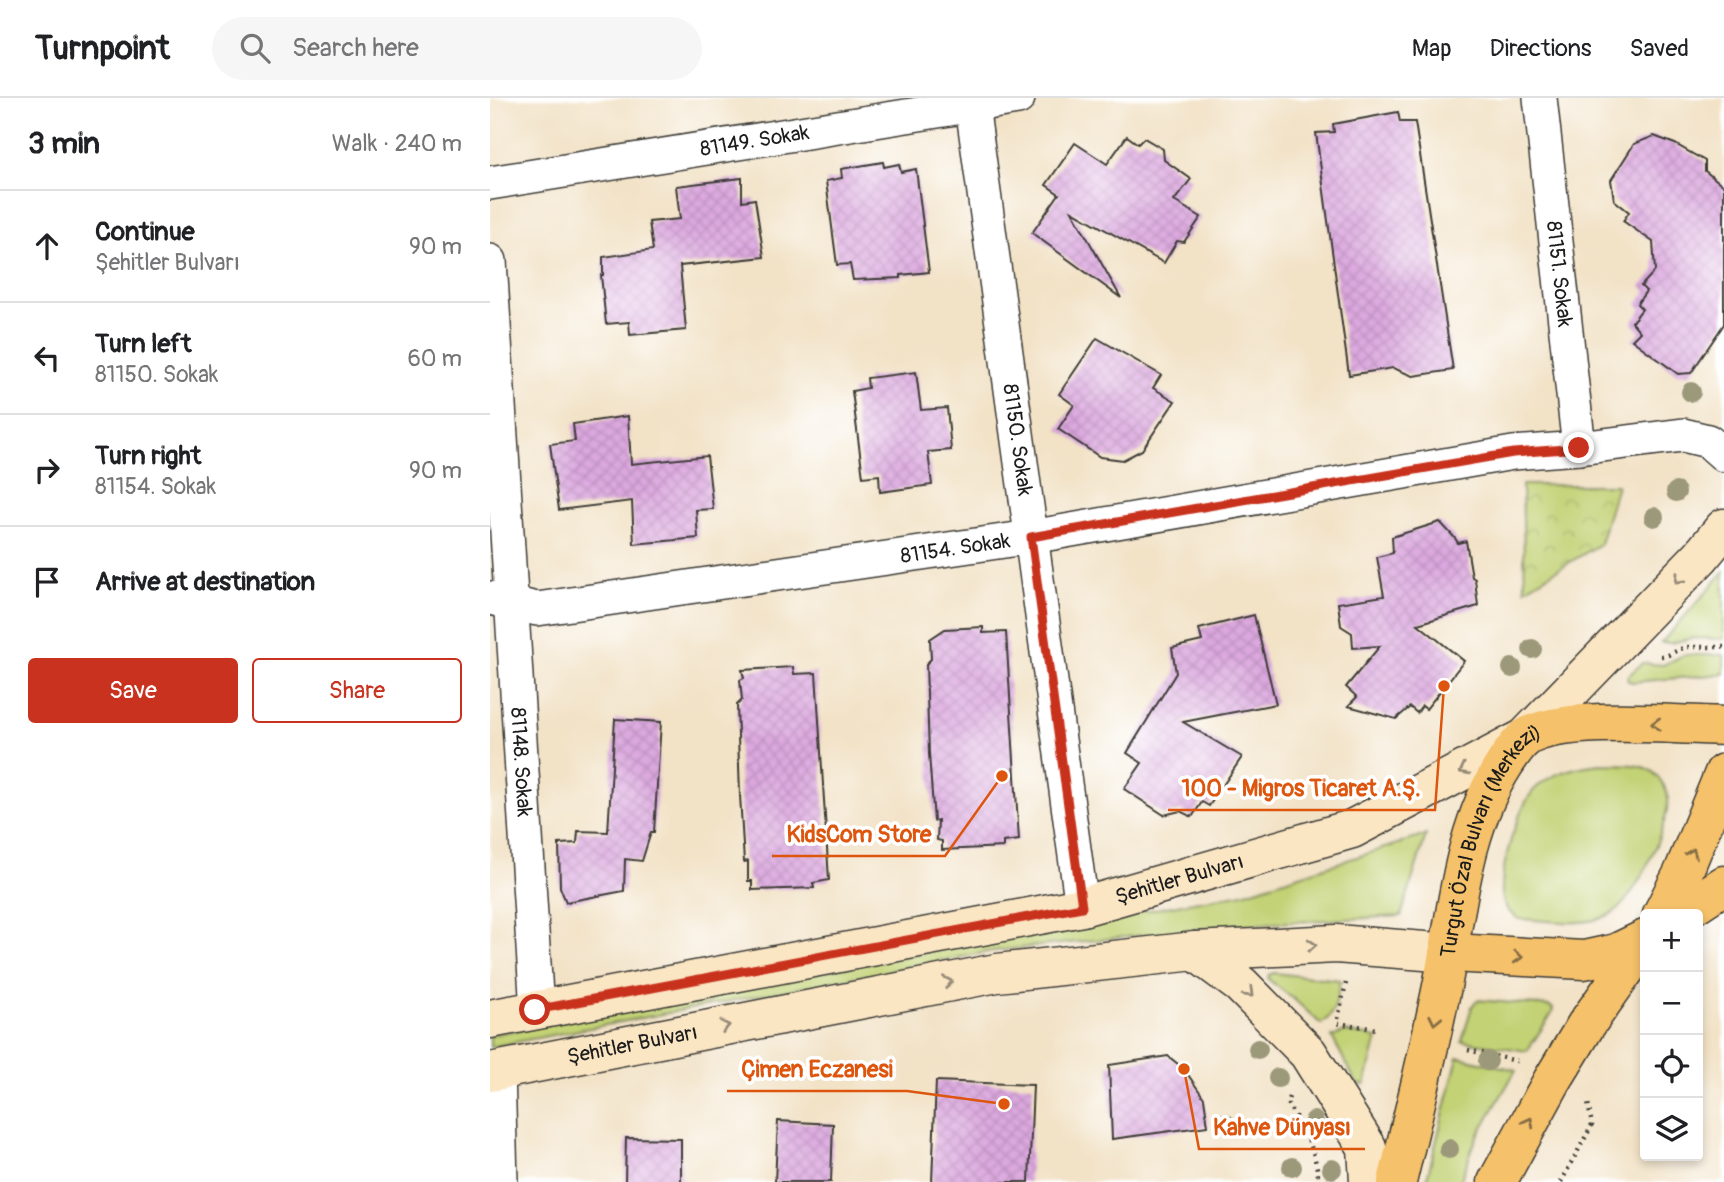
<!DOCTYPE html>
<meta charset="utf-8">
<style>
:root{--surface:#fff;--page:#f6f6f6;--text:#202124;--muted:#757577;--line:#e0e0e0;--accent:#c8321e}
body{margin:0;font-family:Pangolin,sans-serif;background:var(--page);color:var(--text)}
.controls{position:absolute;right:21px;bottom:21px;display:grid;overflow:hidden;border-radius:7px;box-shadow:0 4px 10px #0003}
.controls button{width:63px;height:63px;display:grid;place-items:center;padding:0;border:0;border-bottom:2px solid var(--line);background:var(--surface);color:var(--text);font:35px sans-serif}
.stop{position:absolute;width:21px;height:21px;margin:-16px;border:5px solid #c8321e;border-radius:50%;background:#fff}
.stop.end{background:#c8321e;border-color:#fff;box-shadow:0 2px 7px #0008}
.list{margin:0;padding:0;list-style:none}
h2{display:flex;justify-content:space-between;align-items:center;height:91px;margin:0;padding:0 28px;font-size:30px}
h2 small{font-size:23px;font-weight:400;color:var(--muted)}
.list li{display:grid;grid-template-columns:46px 1fr auto;gap:21px;align-items:center;box-sizing:border-box;height:112px;padding:0 28px;border-top:2px solid var(--line)}
.list b{display:block;font-size:26px;white-space:nowrap}
.list p{margin:0;font-size:23px;white-space:nowrap;color:var(--muted)}
.list em{font-size:23px;font-style:normal;color:var(--muted)}
.actions{display:flex;gap:14px;padding:21px 28px}
.actions a{flex:1;padding:16px 0;border:2px solid var(--accent);border-radius:7px;text-align:center;font-size:24px;color:var(--accent)}
.actions .main{background:var(--accent);color:#fff}
.icon{flex:none;width:38px;height:38px;fill:none;stroke:currentColor;stroke-width:2;stroke-linecap:round;stroke-linejoin:round}
.map{position:relative;flex:none;width:1234px;height:1084px;overflow:hidden}
header{display:flex;align-items:center;gap:42px;box-sizing:border-box;height:98px;padding:0 35px;background:var(--surface);border-bottom:2px solid var(--line)}
header strong{font-size:33px}
nav{display:flex;gap:38px;margin-inline-start:auto;font-size:24px}
.search{width:490px;height:63px;background:var(--page);display:flex;align-items:center;gap:18px;box-sizing:border-box;padding:0 24px;border-radius:38px;color:var(--muted);font-size:26px}
main{display:flex}
aside{flex:1;background:var(--surface)}
.map>svg:first-child{display:block}
</style>
<header>
<strong>Turnpoint</strong>
<div class="search"><svg class="icon" aria-label="search" viewBox="0 0 24 24"><circle cx="10" cy="10" r="6"/><path d="M15 15l6 6"/></svg>Search here</div>
<nav><a>Map</a><a>Directions</a><a>Saved</a></nav>
</header>
<main>
<aside>
<h2>3 min<small>Walk · 240 m</small></h2>
<ul class="list">
<li><svg class="icon" aria-label="ahead" viewBox="0 0 24 24"><path d="M12 20V5M6 11l6-6 6 6"/></svg><div><b>Continue</b><p>Şehitler Bulvarı</p></div><em>90 m</em></li>
<li><svg class="icon" aria-label="left" viewBox="0 0 24 24"><path d="M17 20v-9H6M10 6l-5 5 5 5"/></svg><div><b>Turn left</b><p>81150. Sokak</p></div><em>60 m</em></li>
<li><svg class="icon" aria-label="right" viewBox="0 0 24 24"><path d="M7 20v-9h11M14 6l5 5-5 5"/></svg><div><b>Turn right</b><p>81154. Sokak</p></div><em>90 m</em></li>
<li><svg class="icon" aria-label="arrive" viewBox="0 0 24 24"><path d="M6 21V4h12l-3 4 3 4H6"/></svg><div><b>Arrive at destination</b></div></li>
</ul>
<div class="actions"><a class="main">Save</a><a>Share</a></div>
</aside>
<div class="map">
<svg width="1234" height="1084" viewBox="0 0 1234 1084">
<defs>
<pattern id="park-crowns" width="20" height="18" patternUnits="userSpaceOnUse" patternTransform="scale(1.75)"><rect width="20" height="18" fill="#c2d275"/><path d="M2 6a3 3 0 1 1 6 0M12 15a3 3 0 1 1 6 0" fill="none" stroke="#a6b465"/></pattern>
<pattern id="building-cross-hatch" width="8" height="8" patternUnits="userSpaceOnUse" patternTransform="scale(1.75)"><rect width="8" height="8" fill="#dca8df"/><path d="M0 0l8 8M0 8l8-8" fill="none" stroke="#bc90bf"/></pattern>
</defs>
<rect width="100%" height="100%" fill="#fff"/>
<filter id="ink" filterUnits="userSpaceOnUse"><feTurbulence type="fractalNoise" baseFrequency=".0143" numOctaves="2"/><feDisplacementMap in="SourceGraphic" scale="14" xChannelSelector="R" yChannelSelector="G"/><feConvolveMatrix kernelMatrix="1 2 1 2 8 2 1 2 1" color-interpolation-filters="sRGB"/></filter>
<filter id="wash" filterUnits="userSpaceOnUse"><feTurbulence type="fractalNoise" baseFrequency=".00686" numOctaves="4" result="noise"/><feDisplacementMap in="SourceGraphic" scale="28" xChannelSelector="R" yChannelSelector="G"/><feGaussianBlur stdDeviation="1.57" result="paint"/><feColorMatrix in="noise" values="0 0 0 0 0 0 0 0 0 0 0 0 0 0 0 0 0 1.4 0 .05"/><feComposite in="paint" operator="in"/></filter>
<g filter="url(#wash)">
<rect width="100%" height="100%" fill="#f2e2c6"/>
<g fill="#c2d275" stroke="#6f7748" stroke-width="2">
<polygon points="1234,474 1234,541 1202,540 1182,545 1171,545"/>
<polygon points="1194,557 1234,557 1234,576 1143,584 1138,583 1137,579 1152,565 1173,567"/>
<path d="M1111,666C1127,667 1149,664 1163,674C1171,681 1177,691 1178,701C1178,729 1145,805 1119,817C1093,830 1057,822 1029,821C1021,816 1015,811 1013,801C1007,778 1028,706 1046,690C1063,674 1088,668 1111,666Z"/>
<polygon points="936,737 911,818 749,827 503,853 0,949 0,937 506,840 753,795"/>
<path d="M783,875L850,882C847,900 847,915 831,926L806,903L778,881L779,877Z"/>
<polygon points="987,902 1059,908 1063,910 1062,915 1037,953 972,943 982,908"/>
<polygon points="855,934 887,940 875,987 867,986 842,939"/>
<polygon points="968,959 1026,972 986,1041 970,1084 936,1084"/>
</g>
<polygon fill="url(#park-crowns)" stroke="#6f7748" stroke-width="2" points="1032,387 1127,387 1110,446 1035,491"/>
<g id="blocks">
<g fill="url(#building-cross-hatch)">
<polygon points="908,14 910,24 925,24 963,272 923,278 903,270 859,277 826,35 844,34 843,26"/>
<polygon points="637,38 648,46 654,40 673,51 674,62 701,81 684,103 711,119 694,144 687,143 674,165 582,113 631,200 542,135 569,96 556,87 585,45 617,66"/>
<polygon points="1164,38 1185,46 1215,63 1215,73 1234,88 1234,226 1201,275 1188,276 1142,242 1150,234 1142,224 1152,211 1147,206 1156,193 1151,188 1165,173 1163,144 1133,123 1139,114 1124,102 1121,82 1144,46"/>
<polygon points="393,64 394,69 409,66 411,74 426,71 439,174 411,177 411,180 363,182 360,166 347,167 336,83 352,80 351,71"/>
<polygon points="252,80 252,103 265,101 274,159 190,168 196,232 140,237 139,224 116,226 111,177 113,177 113,159 163,152 159,124 190,121 186,88"/>
<polygon points="607,240 671,277 663,290 685,303 652,352 633,362 610,359 568,331 584,307 569,296"/>
<polygon points="426,274 431,312 457,310 461,352 438,354 442,387 390,394 389,377 373,379 362,293 378,290 377,280"/>
<polygon points="138,318 141,366 217,358 223,411 206,412 208,440 144,446 142,403 69,412 60,346 85,343 83,326"/>
<polygon points="950,424 965,440 968,445 976,443 982,479 985,481 988,508 928,526 974,563 936,611 932,608 927,615 920,609 906,621 858,608 867,599 856,589 890,548 863,550 862,535 851,528 848,505 894,498 887,459 903,455 902,439"/>
<polygon points="764,517 786,606 693,624 752,659 719,708 712,704 702,719 690,713 674,717 634,691 652,665 637,655 686,575 682,550 712,543 709,531"/>
<polygon points="493,529 493,535 516,534 529,742 513,744 513,749 452,752 452,743 447,742 448,722 444,723 439,656 436,566 441,561 440,541 455,531"/>
<polygon points="303,569 304,576 326,575 339,782 323,785 324,790 262,792 262,783 258,783 258,763 254,764 250,697 247,607 252,602 250,582 254,580 252,572"/>
<polygon points="125,621 171,624 164,734 161,734 152,763 135,761 134,793 76,804 70,789 69,746 87,745 88,733 118,734"/>
<polygon points="678,958 694,971 714,1000 718,1028 622,1041 619,967"/>
<polygon points="446,983 543,987 539,1084 442,1084"/>
<polygon points="288,1023 343,1026 341,1084 285,1084"/>
<polygon points="136,1040 191,1041 191,1084 135,1084"/>
</g>
</g>
</g>
<g filter="url(#ink)">
<use href="#blocks" fill-opacity="0" stroke="#3c3a36" stroke-width="2"/>
<g fill="none" stroke-linecap="round" stroke-linejoin="round">
<defs>
<g id="minor">
<path id="s1" d="M481,0L592,809"/>
<path id="s2" d="M1050,0L1089,350"/>
<path id="s3" d="M0,85L528,0"/>
<path id="s4" d="M0,163L46,897L45,912"/>
<path id="s5" d="M0,500L47,511L541,439L1023,355L1089,350L1193,337L1218,343L1234,357"/>
<polyline points="8,973 11,1084"/>
</g>
<g id="secondary">
<polyline points="705,853 751,887 818,955 877,1049 879,1084"/>
<path id="s6" d="M0,921L592,809L862,731L1035,640L1211,458L1234,430"/>
<path id="s7" d="M0,974L507,875L705,853L846,846L960,855"/>
</g>
<g id="primary">
<polyline points="1172,816 1193,775 1234,675"/>
<polyline points="1190,816 1234,787"/>
<polyline points="960,855 1094,862 1126,855 1155,841"/>
<path id="s8" d="M907,1084C922,1022 937,960 950,898C967,820 970,734 1015,665C1020,658 1027,646 1035,640C1069,616 1190,627 1234,628"/>
<polyline points="1007,1084 1062,983 1096,927 1155,844"/>
</g>
</defs>
<use href="#minor" stroke="#3c3a36" stroke-width="36"/>
<use href="#secondary" stroke="#3c3a36" stroke-width="41"/>
<use href="#primary" stroke="#3c3a36" stroke-width="41"/>
<g stroke="#3c3a36" stroke-width="4.5" stroke-dasharray="2 5" stroke-linecap="butt">
<polyline points="1171,558 1178,557 1195,549 1234,549"/>
<polyline points="856,885 847,925 886,931"/>
<polyline points="978,952 1027,963"/>
<path d="M799,999L797,1005C815,1034 825,1049 829,1084"/>
<polyline points="1071,1084 1102,1027 1098,1005"/>
</g>
<use href="#minor" stroke="#fff" stroke-width="33"/>
<use href="#secondary" stroke="#fbe6c4" stroke-width="38"/>
<use href="#primary" stroke="#f5c16b" stroke-width="38"/>
</g>
<g fill="#9c987a">
<circle cx="1201" cy="294" r="10"/>
<circle cx="1186" cy="394" r="10"/>
<circle cx="1164" cy="419" r="10"/>
<circle cx="1042" cy="551" r="10"/>
<circle cx="1022" cy="570" r="10"/>
<circle cx="768" cy="951" r="10"/>
<circle cx="998" cy="963" r="10"/>
<circle cx="788" cy="980" r="10"/>
<circle cx="824" cy="1023" r="10"/>
<circle cx="735" cy="1025" r="10"/>
<circle cx="959" cy="1051" r="10"/>
<circle cx="802" cy="1069" r="10"/>
<circle cx="842" cy="1071" r="10"/>
</g>
<defs><path id="oneway-chevron" d="M-2-3.5L2.5 0L-2 3.5" fill="none" stroke-width="1.6" stroke-linecap="round" stroke-linejoin="round" transform="scale(1.75)"/></defs>
<g stroke="#978b78">
<use href="#oneway-chevron" transform="translate(1189 481) rotate(135)"/>
<use href="#oneway-chevron" transform="translate(974 672) rotate(152)"/>
<use href="#oneway-chevron" transform="translate(822 847) rotate(-3)"/>
<use href="#oneway-chevron" transform="translate(458 884) rotate(-11)"/>
<use href="#oneway-chevron" transform="translate(759 895) rotate(45)"/>
<use href="#oneway-chevron" transform="translate(235 928) rotate(-11)"/>
</g>
<g stroke="#886e44">
<use href="#oneway-chevron" transform="translate(1166 626) rotate(-179)"/>
<use href="#oneway-chevron" transform="translate(1202 755) rotate(-68)"/>
<use href="#oneway-chevron" transform="translate(1028 859) rotate(3)"/>
<use href="#oneway-chevron" transform="translate(945 922) rotate(102)"/>
<use href="#oneway-chevron" transform="translate(1039 1024) rotate(-62)"/>
</g>
</g>
<g fill="none" stroke-linecap="round" stroke-linejoin="round" filter="url(#ink)">
<polyline stroke="#c8321e" stroke-width="9" points="45,912 592,809 541,439 1023,355 1089,350"/>
</g>
<g text-anchor="middle" stroke-width="7" stroke-linejoin="round" paint-order="stroke">
<g font-size="21" fill="#1c1c1c" stroke="#fff">
<text dy="7" stroke="none"><textPath href="#s3" startOffset="268">81149. Sokak</textPath></text>
<text dy="7" stroke="none"><textPath href="#s2" startOffset="177">81151. Sokak</textPath></text>
<text dy="7" stroke="none"><textPath href="#s1" startOffset="345">81150. Sokak</textPath></text>
<text dy="7" stroke="none"><textPath href="#s5" startOffset="471">81154. Sokak</textPath></text>
<text dy="7" stroke="none"><textPath href="#s4" startOffset="502">81148. Sokak</textPath></text>
<text dy="7" stroke="none"><textPath href="#s8" startOffset="357">Turgut Özal Bulvarı (Merkezi)</textPath></text>
<text dy="7" stroke="none"><textPath href="#s6" startOffset="704">Şehitler Bulvarı</textPath></text>
<text dy="7" stroke="none"><textPath href="#s7" startOffset="145">Şehitler Bulvarı</textPath></text>
</g>
</g>
<path fill="none" stroke="#de560d" stroke-width="2.5" d="M954 588L945 712H678M512 678L455 758H282M514 1006L417 993H237M694 971L709 1051H875"/>
<g fill="#de560d" stroke="#fff" stroke-width="2.5">
<circle cx="954" cy="588" r="7"/>
<circle cx="512" cy="678" r="7"/>
<circle cx="514" cy="1006" r="7"/>
<circle cx="694" cy="971" r="7"/>
</g>
<g font-size="23" text-anchor="middle" font-weight="bold" fill="#de560d" stroke="#fff" stroke-width="7" stroke-linejoin="round" paint-order="stroke">
<text x="811" y="698">100 - Migros Ticaret A.Ş.</text>
<text x="369" y="744">KidsCom Store</text>
<text x="327" y="979">Çimen Eczanesi</text>
<text x="792" y="1037">Kahve Dünyası</text>
</g>
</svg>
<div class="controls">
<button>+</button>
<button>−</button>
<button><svg class="icon" aria-label="locate" viewBox="0 0 24 24"><circle cx="12" cy="12" r="6"/><path d="M12 2v4M12 18v4M2 12h4M18 12h4"/></svg></button>
<button><svg class="icon" aria-label="layers" viewBox="0 0 24 24"><path d="M12 4l9 5-9 5-9-5zM3 14l9 5 9-5"/></svg></button>
</div>
<div class="stop" style="left:45px;top:912px"></div>
<div class="stop end" style="left:1089px;top:350px"></div>
</div>
</main>
